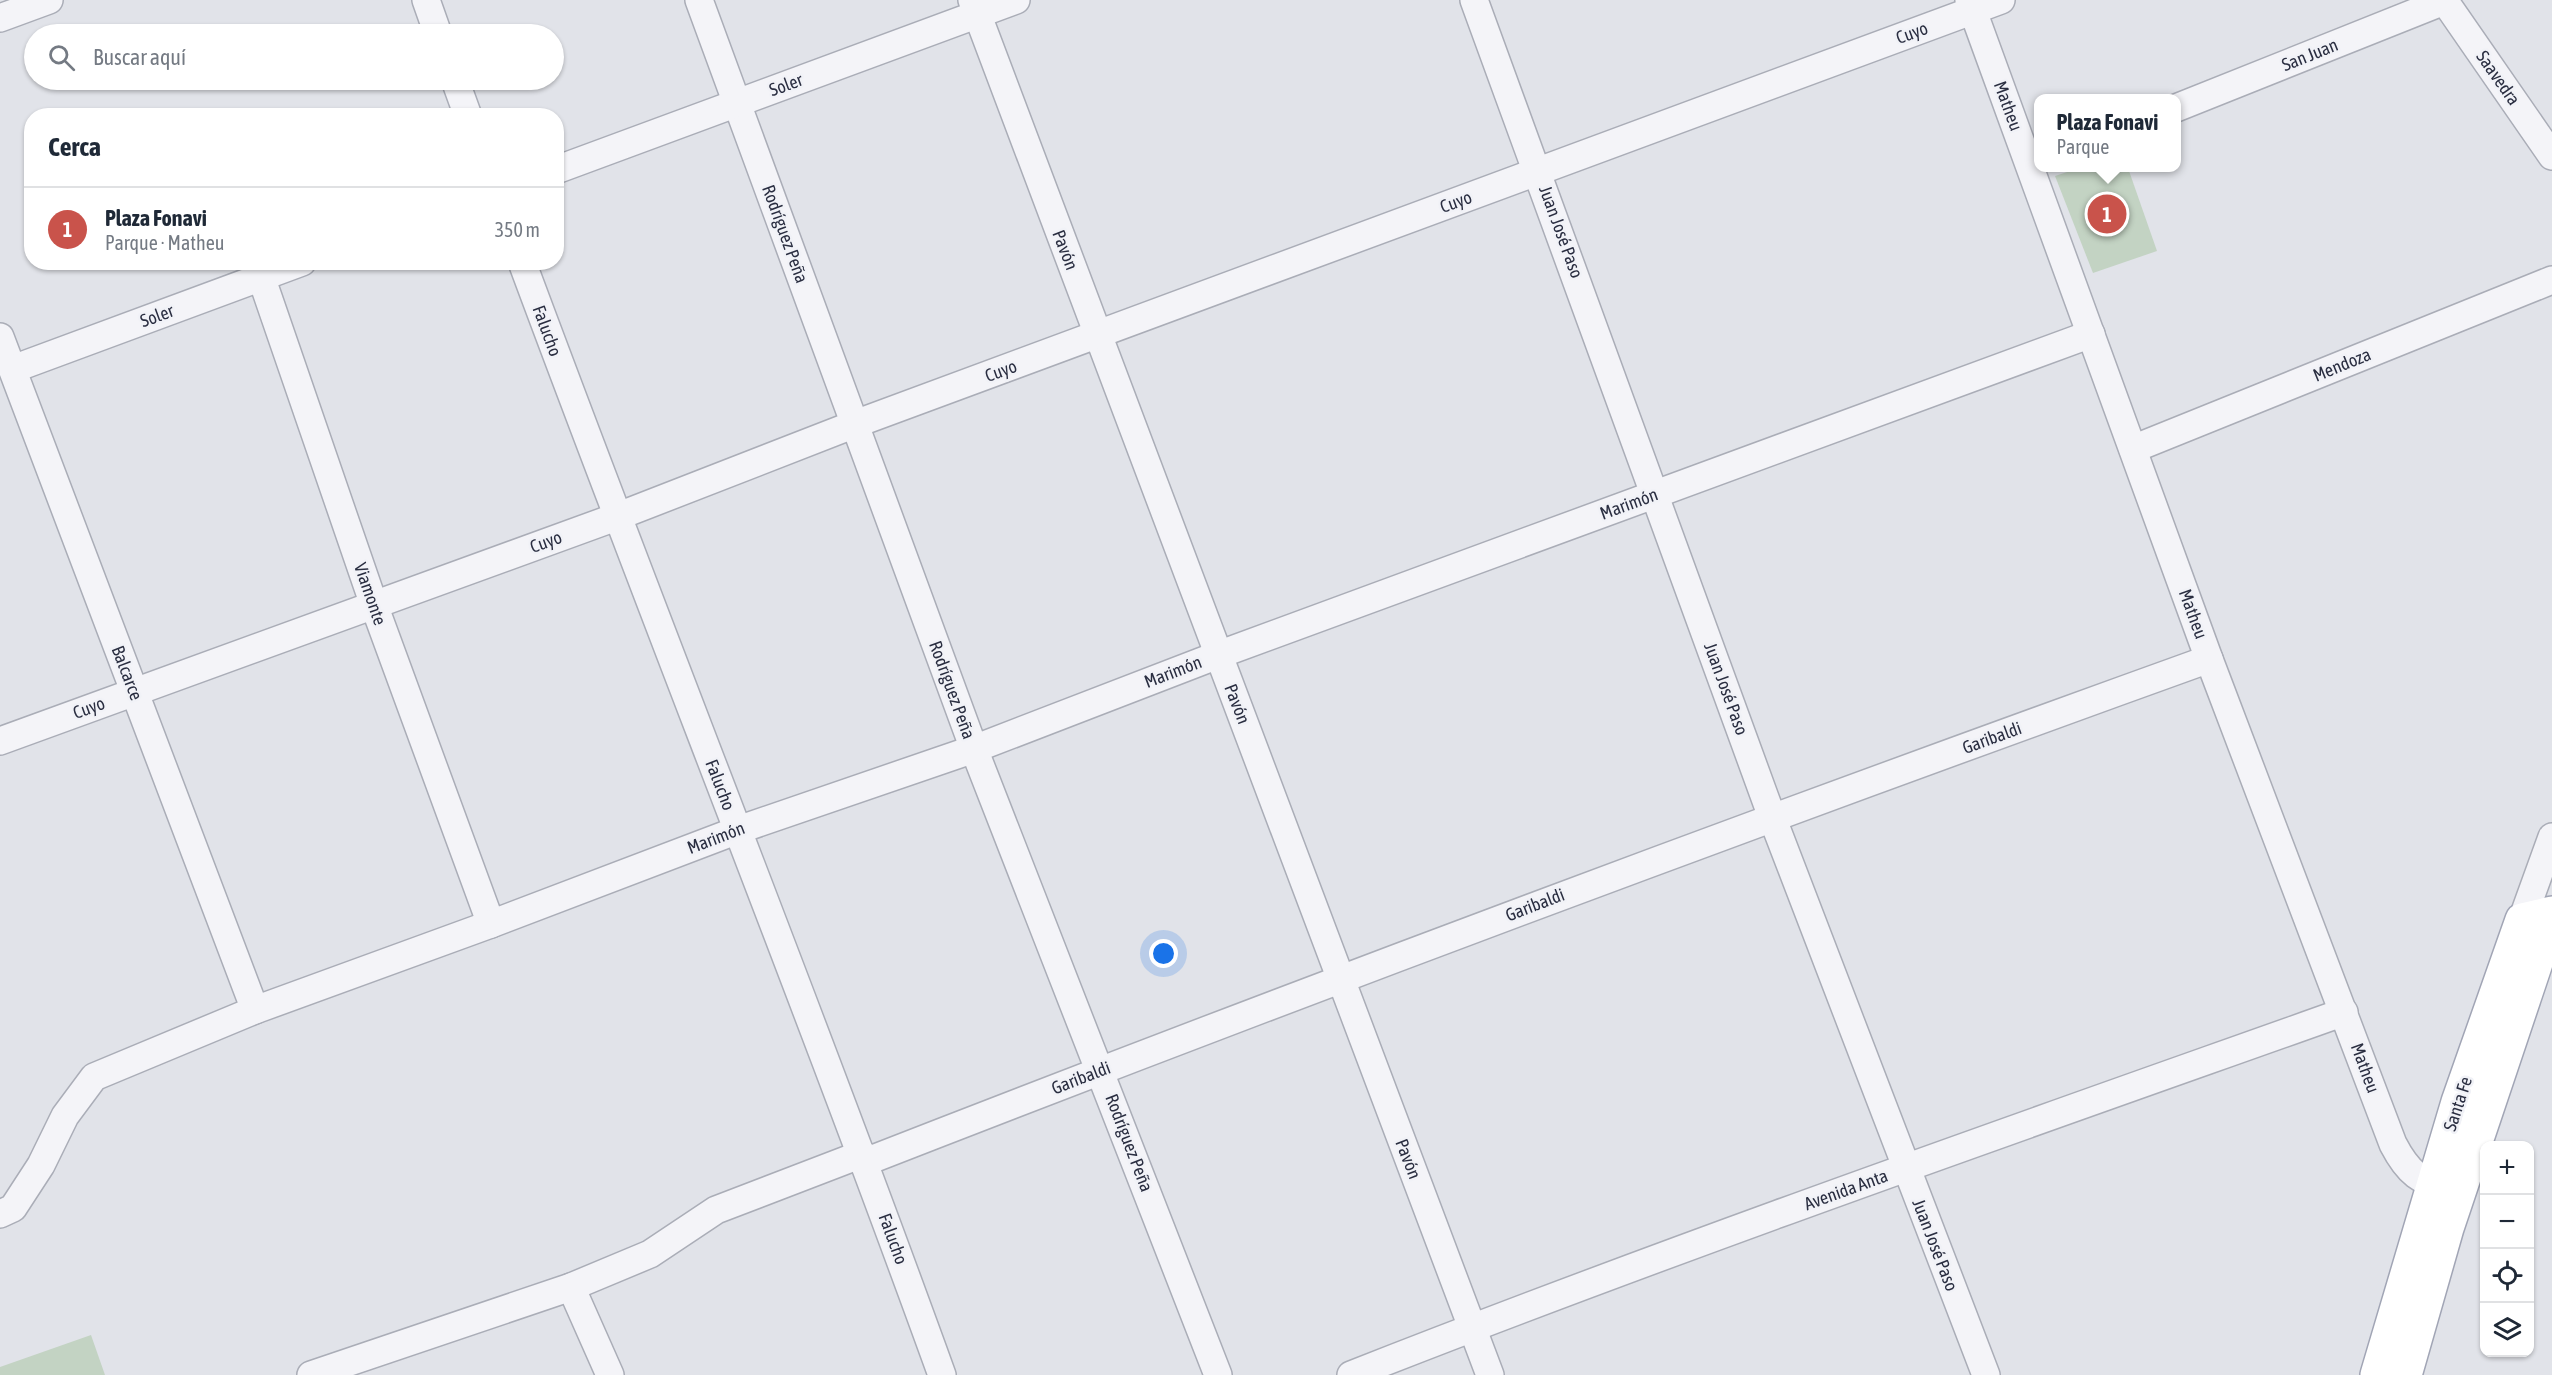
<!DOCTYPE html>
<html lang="es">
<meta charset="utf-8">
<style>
:root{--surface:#fff;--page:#f2f2f3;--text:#1f2937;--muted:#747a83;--line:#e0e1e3;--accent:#c9534b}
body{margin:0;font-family:"Asap Condensed",sans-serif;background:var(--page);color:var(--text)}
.controls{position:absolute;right:18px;bottom:18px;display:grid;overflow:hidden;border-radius:12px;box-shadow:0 2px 4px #0004}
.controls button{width:54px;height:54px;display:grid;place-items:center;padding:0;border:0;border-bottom:2px solid var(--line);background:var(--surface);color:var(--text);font:30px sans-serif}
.you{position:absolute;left:1164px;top:954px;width:21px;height:21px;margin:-15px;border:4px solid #fff;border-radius:50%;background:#1a73e8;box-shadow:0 0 0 9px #1a73e833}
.badge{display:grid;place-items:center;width:39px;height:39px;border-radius:50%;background:var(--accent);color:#fff;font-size:20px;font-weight:700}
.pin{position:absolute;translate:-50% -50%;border:3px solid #fff;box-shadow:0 2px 6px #0006}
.popup{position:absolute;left:2034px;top:94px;width:147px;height:78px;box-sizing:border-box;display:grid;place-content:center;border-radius:12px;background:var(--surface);filter:drop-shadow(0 2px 4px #0005);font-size:20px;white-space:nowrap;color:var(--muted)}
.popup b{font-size:22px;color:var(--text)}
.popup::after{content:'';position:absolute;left:50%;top:100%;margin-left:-12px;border:12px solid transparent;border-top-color:var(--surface)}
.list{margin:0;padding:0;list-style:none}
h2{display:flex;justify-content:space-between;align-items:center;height:78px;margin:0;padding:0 24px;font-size:26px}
h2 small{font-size:20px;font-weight:400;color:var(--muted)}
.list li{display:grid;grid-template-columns:39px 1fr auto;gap:18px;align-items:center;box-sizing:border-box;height:84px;padding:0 24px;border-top:2px solid var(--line)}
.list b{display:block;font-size:22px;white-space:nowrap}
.list p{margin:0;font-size:20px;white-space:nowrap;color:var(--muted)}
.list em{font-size:20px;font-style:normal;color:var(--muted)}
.icon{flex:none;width:33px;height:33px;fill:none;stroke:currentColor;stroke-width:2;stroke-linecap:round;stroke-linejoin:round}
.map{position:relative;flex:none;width:2552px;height:1375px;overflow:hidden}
.search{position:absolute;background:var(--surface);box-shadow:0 2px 4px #0004;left:24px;top:24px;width:540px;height:66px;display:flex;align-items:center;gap:15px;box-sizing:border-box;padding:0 21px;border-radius:33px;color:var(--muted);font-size:22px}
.panel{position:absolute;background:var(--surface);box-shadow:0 2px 4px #0004;left:24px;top:108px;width:540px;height:162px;border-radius:24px}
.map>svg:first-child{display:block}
</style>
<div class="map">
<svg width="2552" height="1375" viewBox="0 0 2552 1375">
<rect width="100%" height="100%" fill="#e1e3e9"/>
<g fill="#c3d3c3">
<polygon points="2079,168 2128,168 2157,251 2093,273 2055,176"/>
<polygon points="91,1335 105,1375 0,1375 0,1367"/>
</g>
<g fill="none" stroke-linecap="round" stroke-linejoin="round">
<defs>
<g id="minor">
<polyline points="426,0 438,34"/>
<polyline points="699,0 974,749 1218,1375"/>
<polyline points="972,0 1490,1375"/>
<polyline points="1474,0 1772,817 1986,1375"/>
<path d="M1969,0L2209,659L2393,1144C2408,1173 2420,1182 2452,1190"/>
<polyline points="2444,0 2552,156"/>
<polyline points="0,18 49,0"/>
<polyline points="455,80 468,116"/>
<polyline points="2176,108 2444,1"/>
<polyline points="556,170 1016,0"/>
<polyline points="256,262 374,605 491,924"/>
<path d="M522,262C660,634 807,1002 942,1375"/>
<polyline points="0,337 255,1010"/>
<polyline points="13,369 302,262"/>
<polyline points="2133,449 2552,280"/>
<polyline points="0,741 616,517 855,424 2001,0"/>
<polyline points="2522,920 2552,837"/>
<path d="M865,1162C1311,988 1759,821 2209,659"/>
<polyline points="0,1214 13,1208 41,1165 65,1116 94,1077 255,1010 491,924 738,830 974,749 1218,655 2091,334"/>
<polyline points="571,1287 610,1375"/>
<polyline points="311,1375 571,1287 650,1254 716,1210 862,1154"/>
<path d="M1351,1375C1679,1246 2012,1130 2344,1012"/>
</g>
<g id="major">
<polyline points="2377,1375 2458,1102 2522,920 2552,913"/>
<polyline points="2405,1375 2447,1228 2552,915"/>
</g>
</defs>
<use href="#minor" stroke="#aaadb7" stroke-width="30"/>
<use href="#major" stroke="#a1a5b5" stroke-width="36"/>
<use href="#minor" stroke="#f4f4f8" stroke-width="27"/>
<use href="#major" stroke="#fff" stroke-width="33"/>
</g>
<g text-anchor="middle" stroke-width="5" stroke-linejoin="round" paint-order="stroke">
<g font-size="18" fill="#2a2e41" stroke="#f1f2f7">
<text transform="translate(1912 33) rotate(-20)" y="6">Cuyo</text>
<text transform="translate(2310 55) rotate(-22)" y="6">San Juan</text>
<text transform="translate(2498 78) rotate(55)" y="6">Saavedra</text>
<text transform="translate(786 85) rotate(-20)" y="6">Soler</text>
<text transform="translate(2008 106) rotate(70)" y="6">Matheu</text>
<text transform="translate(1456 202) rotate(-20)" y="6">Cuyo</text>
<text transform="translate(1561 232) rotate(70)" y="6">Juan José Paso</text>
<text transform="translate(785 234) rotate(70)" y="6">Rodríguez Peña</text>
<text transform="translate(1065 250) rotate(69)" y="6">Pavón</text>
<text transform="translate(157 316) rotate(-20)" y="6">Soler</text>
<text transform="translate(547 331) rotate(70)" y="6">Falucho</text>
<text transform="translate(2342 365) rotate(-22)" y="6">Mendoza</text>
<text transform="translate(1001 371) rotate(-20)" y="6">Cuyo</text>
<text transform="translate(1629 504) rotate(-20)" y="6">Marimón</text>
<text transform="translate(546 542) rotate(-20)" y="6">Cuyo</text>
<text transform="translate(370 594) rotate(71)" y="6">Viamonte</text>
<text transform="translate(2193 614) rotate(70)" y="6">Matheu</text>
<text transform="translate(1173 672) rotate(-21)" y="6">Marimón</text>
<text transform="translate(127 673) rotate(69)" y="6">Balcarce</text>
<text transform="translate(1726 689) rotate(70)" y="6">Juan José Paso</text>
<text transform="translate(952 690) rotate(70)" y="6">Rodríguez Peña</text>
<text transform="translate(1237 704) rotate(69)" y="6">Pavón</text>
<text transform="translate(89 708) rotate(-20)" y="6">Cuyo</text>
<text transform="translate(1992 738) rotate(-20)" y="6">Garibaldi</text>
<text transform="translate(720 785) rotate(69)" y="6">Falucho</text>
<text transform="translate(716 838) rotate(-21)" y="6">Marimón</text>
<text transform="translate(1535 905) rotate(-21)" y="6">Garibaldi</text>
<text transform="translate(2365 1068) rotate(70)" y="6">Matheu</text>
<text transform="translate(1081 1078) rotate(-21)" y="6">Garibaldi</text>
<text transform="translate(2458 1104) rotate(-72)" y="6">Santa Fe</text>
<text transform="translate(1129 1143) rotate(69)" y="6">Rodríguez Peña</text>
<text transform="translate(1408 1159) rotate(69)" y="6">Pavón</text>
<text transform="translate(1846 1190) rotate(-20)" y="6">Avenida Anta</text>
<text transform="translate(893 1239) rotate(70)" y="6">Falucho</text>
<text transform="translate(1935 1245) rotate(69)" y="6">Juan José Paso</text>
</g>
</g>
</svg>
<div class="controls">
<button>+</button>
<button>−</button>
<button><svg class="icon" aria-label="locate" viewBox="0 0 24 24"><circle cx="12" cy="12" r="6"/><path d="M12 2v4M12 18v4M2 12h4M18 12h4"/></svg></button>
<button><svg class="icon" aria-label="layers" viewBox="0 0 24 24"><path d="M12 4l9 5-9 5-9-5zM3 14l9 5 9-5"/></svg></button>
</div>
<div class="you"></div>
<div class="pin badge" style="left:2107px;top:214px">1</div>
<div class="popup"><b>Plaza Fonavi</b>Parque</div>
<div class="search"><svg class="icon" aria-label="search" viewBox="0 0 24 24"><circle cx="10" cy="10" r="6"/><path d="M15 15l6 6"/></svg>Buscar aquí</div>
<section class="panel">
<h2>Cerca<small></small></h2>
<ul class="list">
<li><span class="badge">1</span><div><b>Plaza Fonavi</b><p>Parque · Matheu</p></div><em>350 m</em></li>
</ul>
</section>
</div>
